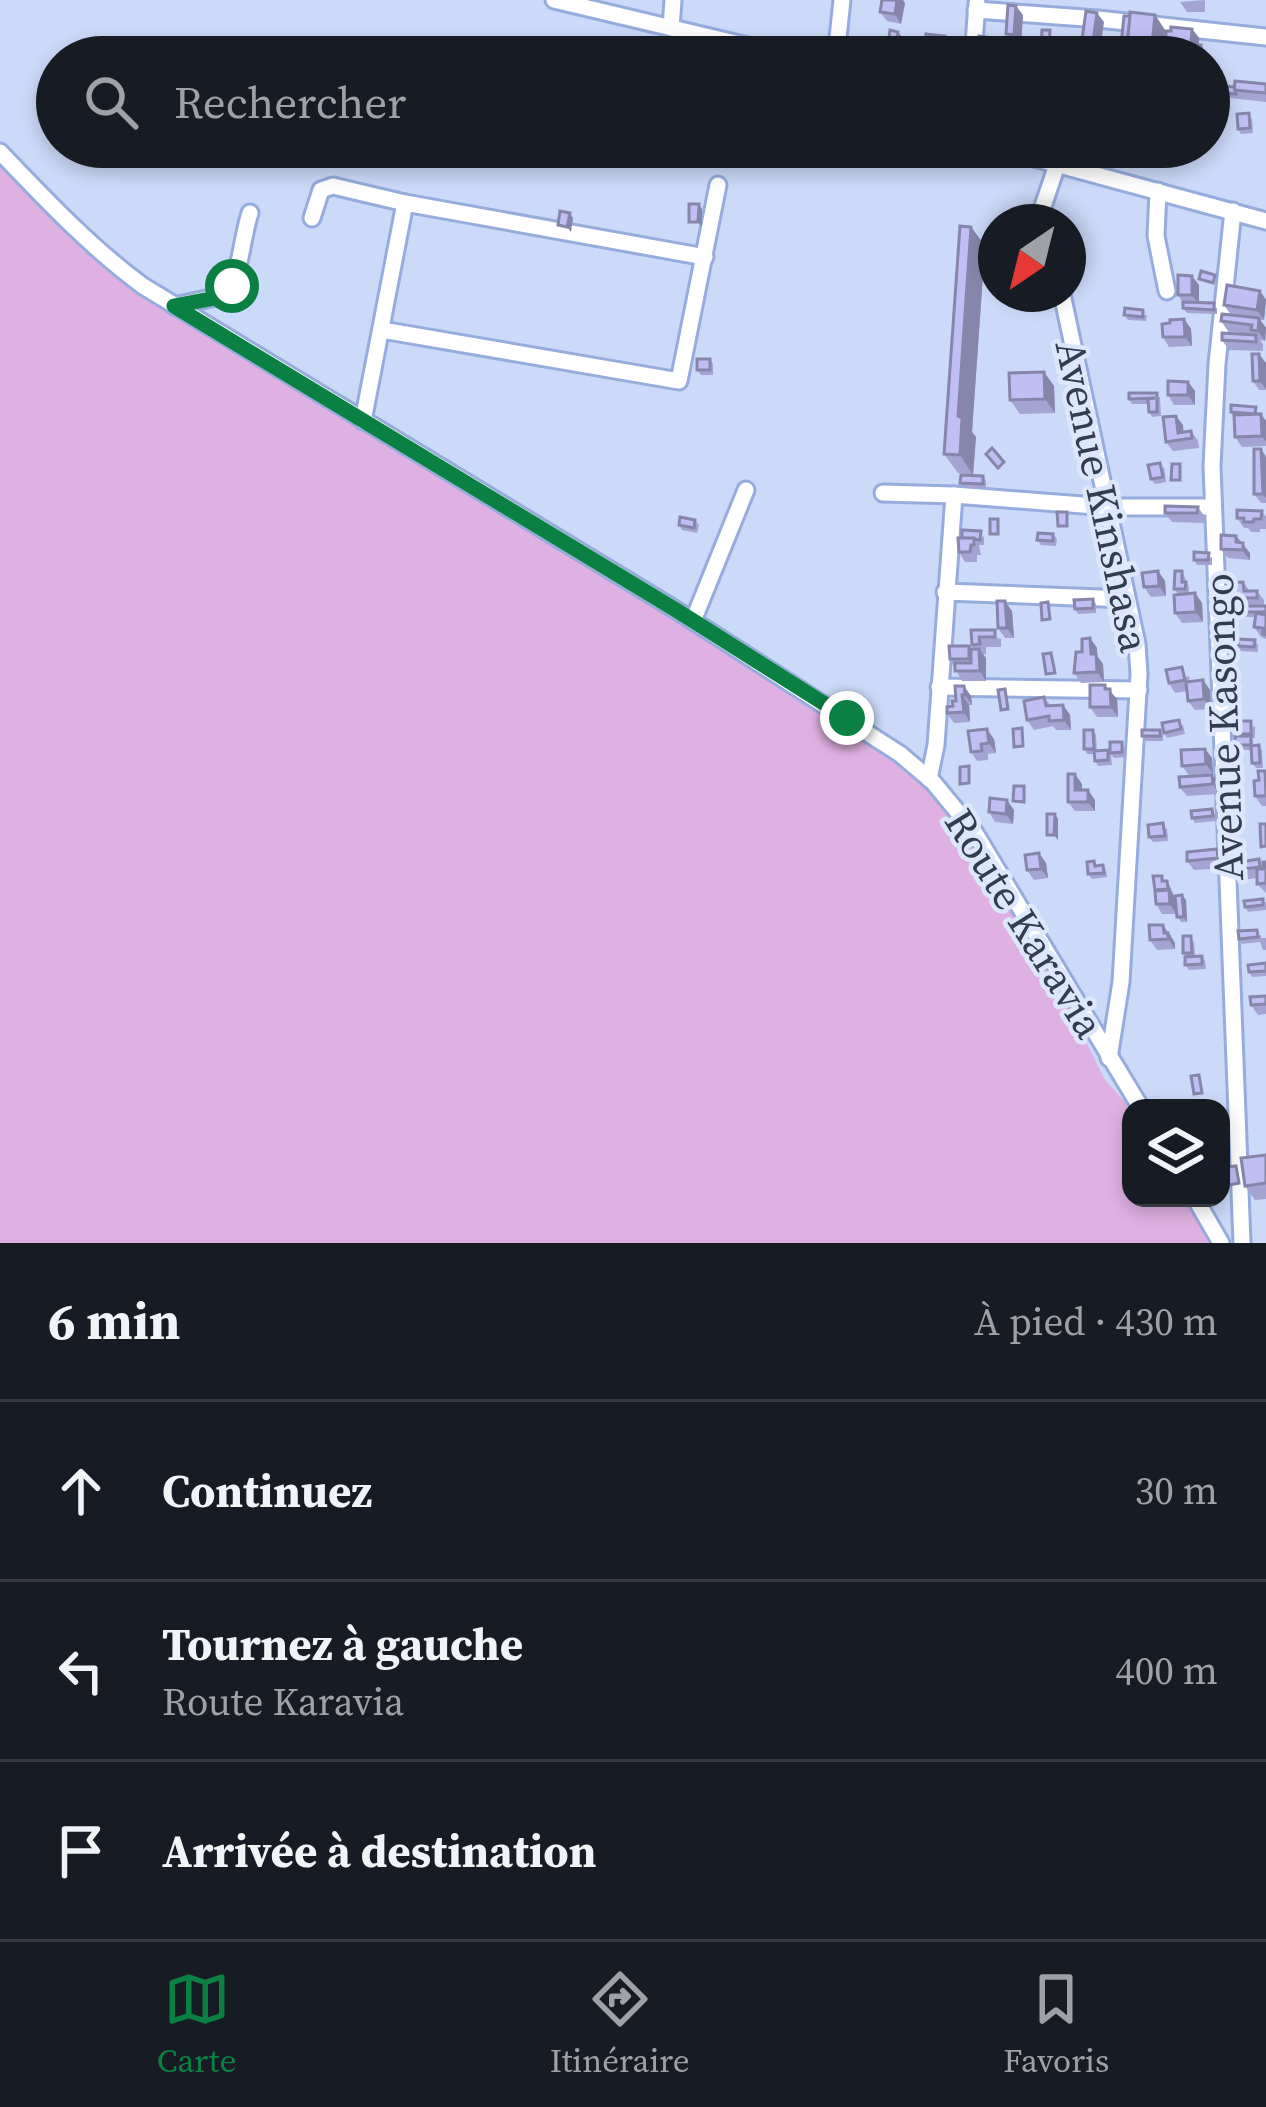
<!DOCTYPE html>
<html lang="fr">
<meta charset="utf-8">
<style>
:root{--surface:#171b24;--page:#20242c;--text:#f1f3f6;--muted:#9ea1a6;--line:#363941;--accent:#0b8043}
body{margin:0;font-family:"Source Serif 4",serif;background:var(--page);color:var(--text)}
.controls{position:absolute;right:36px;bottom:36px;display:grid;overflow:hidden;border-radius:24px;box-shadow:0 6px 18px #0003}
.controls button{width:108px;height:108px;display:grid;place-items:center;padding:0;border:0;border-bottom:3px solid var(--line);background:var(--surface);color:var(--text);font:60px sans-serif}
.compass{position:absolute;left:978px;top:204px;width:108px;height:108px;border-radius:50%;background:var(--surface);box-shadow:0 6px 18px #0003;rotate:215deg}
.stop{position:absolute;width:36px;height:36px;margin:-27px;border:9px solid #0b8043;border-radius:50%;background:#fff}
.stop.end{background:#0b8043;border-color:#fff;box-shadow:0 3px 12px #0008}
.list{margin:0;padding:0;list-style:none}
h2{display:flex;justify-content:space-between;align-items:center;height:156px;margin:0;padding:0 48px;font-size:51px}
h2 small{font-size:39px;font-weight:400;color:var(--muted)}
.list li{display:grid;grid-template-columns:78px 1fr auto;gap:36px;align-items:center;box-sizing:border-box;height:180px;padding:0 48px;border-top:3px solid var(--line)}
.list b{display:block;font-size:45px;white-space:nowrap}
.list p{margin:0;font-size:39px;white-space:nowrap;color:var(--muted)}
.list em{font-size:39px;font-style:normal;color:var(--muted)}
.icon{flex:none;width:66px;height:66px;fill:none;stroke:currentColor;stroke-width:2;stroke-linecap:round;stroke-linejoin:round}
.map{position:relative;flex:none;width:1266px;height:1243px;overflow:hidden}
.search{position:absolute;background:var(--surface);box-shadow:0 6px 18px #0003;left:36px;right:36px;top:36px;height:132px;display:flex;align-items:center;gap:30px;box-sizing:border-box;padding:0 42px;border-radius:66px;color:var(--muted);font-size:45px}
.sheet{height:696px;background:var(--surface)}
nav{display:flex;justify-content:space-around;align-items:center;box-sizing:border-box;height:168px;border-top:3px solid var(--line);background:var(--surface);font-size:33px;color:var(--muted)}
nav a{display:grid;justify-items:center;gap:6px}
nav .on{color:var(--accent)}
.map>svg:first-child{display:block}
</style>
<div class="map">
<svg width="1266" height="1243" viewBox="0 0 1266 1243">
<rect width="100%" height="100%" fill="#cbdaf8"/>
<polygon fill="#dfb1e2" points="0,162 137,288 637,593 830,714 910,771 960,825 1013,908 1067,1003 1105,1080 1131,1108 1131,1198 1188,1198 1217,1243 0,1243"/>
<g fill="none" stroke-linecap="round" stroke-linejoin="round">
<defs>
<g id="minor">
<polyline points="554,0 794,57"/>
<polyline points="976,10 1098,19 1266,37"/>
<polyline points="671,28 673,0"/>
<polyline points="836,57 842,0"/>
<polyline points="973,57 977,3"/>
<polyline points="993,147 1266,221"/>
<path d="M0,152C45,199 90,247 143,286L676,610L900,754L933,782L975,833L1141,1108"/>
<polyline points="1158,191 1156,236 1167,291"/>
<polyline points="1233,211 1217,364 1212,466 1242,1243"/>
<polyline points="312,218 321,190 333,186 405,203"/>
<polyline points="1043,222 1040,215 1057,165 1050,161"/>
<polyline points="1062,294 1137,644 1139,674 1121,982 1109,1058"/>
<path d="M174,306L225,295C242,272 241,240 250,213"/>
<polyline points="382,330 679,381 718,185"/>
<polyline points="363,421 405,203 705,257"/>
<polyline points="883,493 954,495 1108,507 1213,507"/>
<polyline points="945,592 1127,599"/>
<polyline points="693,621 746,490"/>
<polyline points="939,687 1139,690"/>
<polyline points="929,779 936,745 954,495"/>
<polyline points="1195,1198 1221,1243"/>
</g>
</defs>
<use href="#minor" stroke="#95acdc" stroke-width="21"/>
<use href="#minor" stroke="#fff" stroke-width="15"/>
</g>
<g fill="#a4a4d2">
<polygon points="1205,0 1205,12 1187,12 1180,2"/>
<polygon points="905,3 901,24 887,21 880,12"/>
<polygon points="1023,15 1021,44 1012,44 1006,34"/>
<polygon points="1155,15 1165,30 1164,45 1192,29 1199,38 1198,44 1208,54 1208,57 1121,57 1120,55"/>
<polygon points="997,44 1007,46 1014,57 983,57 978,49"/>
<polygon points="952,45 951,57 930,57 924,49"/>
<polygon points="1266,84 1266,102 1221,97 1217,92 1234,87"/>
<polygon points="1252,118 1253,133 1241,134 1238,129"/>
<polygon points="971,227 985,246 972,432 976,437 973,475 958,473 944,454"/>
<polygon points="1199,285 1199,303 1217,308 1217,314 1187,313 1183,308 1183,303 1178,295"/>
<polygon points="1260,291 1266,300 1264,320 1260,320 1266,328 1265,341 1260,340 1263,344 1263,351 1229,350 1222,340 1254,335 1228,331 1221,321 1231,315 1224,305"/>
<polygon points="1124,315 1147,315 1146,321 1128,320"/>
<polygon points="1184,319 1191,329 1192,346 1169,347 1163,337 1170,323"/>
<polygon points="710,359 713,364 713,375 701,375 697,370"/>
<polygon points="1266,359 1266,390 1259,390 1253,381 1266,363"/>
<polygon points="1044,372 1054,386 1055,413 1020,414 1010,400"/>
<polygon points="1188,382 1195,391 1195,405 1174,405 1168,395"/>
<polygon points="1160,397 1161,416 1152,417 1149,412 1148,404 1132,404 1129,399"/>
<polygon points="1231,412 1259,412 1266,421 1266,446 1242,447 1235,437 1234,416"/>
<polygon points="1183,425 1183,432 1191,431 1198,441 1199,448 1173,451 1166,442"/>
<polygon points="1261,449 1266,457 1266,503 1261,503 1254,494"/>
<polygon points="1164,467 1166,482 1155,484 1151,479"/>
<polygon points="983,476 986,481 986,488 964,488 960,483"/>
<polygon points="1198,507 1205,517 1204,523 1172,522 1165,513"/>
<polygon points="1262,511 1266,517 1266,529 1260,529 1260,532 1251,532 1248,528 1244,528 1237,518"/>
<polygon points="695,520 699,525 697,533 682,530 679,525"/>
<polygon points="1053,534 1057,539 1056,546 1041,545 1037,540"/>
<polygon points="984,536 984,545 979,545 981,555 977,555 977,562 965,562 959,552"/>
<polygon points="1236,536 1250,553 1250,560 1228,558 1221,549"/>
<polygon points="1212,557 1212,565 1197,565 1194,560"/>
<polygon points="1158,571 1165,581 1166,596 1151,597 1144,587"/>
<polygon points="1182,571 1189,587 1189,594 1195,593 1202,603 1203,622 1182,623 1175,613 1188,594 1178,594 1174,589"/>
<polygon points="1243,582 1250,591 1257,591 1264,600 1264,606 1266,606 1266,639 1261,637 1254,627 1255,617 1243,617 1239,612 1240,608 1229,608 1222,598 1228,591"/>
<polygon points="1093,599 1096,604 1096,613 1078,614 1075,609"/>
<polygon points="1012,611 1014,638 1005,638 998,628"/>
<polygon points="971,630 1001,639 1001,647 986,647 986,654 983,654 986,658 986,681 962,681 950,659 969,646 971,649 974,649 972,645"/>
<polygon points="1090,638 1097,648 1097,656 1103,664 1104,682 1081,683 1074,673"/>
<polygon points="1255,640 1258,645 1258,652 1241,651 1238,646"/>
<polygon points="1189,676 1190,682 1203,680 1210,690 1211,709 1195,710 1188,701 1187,691 1175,693 1169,683"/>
<polygon points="955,686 971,696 972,705 969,705 970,722 954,723 947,713 956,701"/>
<polygon points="1044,697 1051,706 1063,705 1070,715 1071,730 1056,730 1053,726 1034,730 1027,720"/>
<polygon points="1117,699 1118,717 1097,717 1090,707"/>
<polygon points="1183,725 1185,734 1167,738 1164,733"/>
<polygon points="1255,726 1255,738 1252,738 1254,746 1262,750 1263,768 1256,768 1252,763 1251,750 1238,750 1235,745 1238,736 1236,734"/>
<polygon points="1093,730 1096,735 1097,751 1108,750 1111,755 1112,765 1098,766 1095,761 1094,754 1087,754 1084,749"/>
<polygon points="1160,730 1163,735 1163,741 1145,741 1142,736"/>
<polygon points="968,731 994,739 996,753 988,754 988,760 977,761 971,752"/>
<polygon points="1125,747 1126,757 1114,758 1110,753"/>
<polygon points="1205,749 1212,758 1213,774 1189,775 1182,766"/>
<polygon points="1266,773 1266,806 1262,806 1255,796 1259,780"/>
<polygon points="1212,775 1219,784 1219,794 1187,796 1180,787"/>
<polygon points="1082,784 1082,790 1095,800 1095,811 1075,811 1068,802"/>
<polygon points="1014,810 1013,824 995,822 989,812"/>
<polygon points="1215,814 1216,821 1195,823 1192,818"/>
<polygon points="1167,828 1168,841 1153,842 1149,837"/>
<polygon points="1217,849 1224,859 1225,868 1194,870 1187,861"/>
<polygon points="1094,861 1097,866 1103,865 1106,870 1107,877 1092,879 1088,874"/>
<polygon points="1266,862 1266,893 1257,884 1257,878 1241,880 1235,870 1263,865"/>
<polygon points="1046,863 1048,878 1034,880 1027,870"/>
<polygon points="1165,881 1170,886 1171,893 1176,899 1182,895 1186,900 1187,922 1181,922 1176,914 1162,914 1156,904"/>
<polygon points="1266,902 1266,910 1248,912 1245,907"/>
<polygon points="1170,934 1175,943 1175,949 1157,950 1150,940"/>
<polygon points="1261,935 1261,938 1266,938 1266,950 1263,950 1260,942 1242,944 1239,939"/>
<polygon points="1194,941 1195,956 1202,956 1205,961 1206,969 1189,970 1185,965 1186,957 1183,953"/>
<polygon points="1266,963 1266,976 1252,977 1249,972"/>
<polygon points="1266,996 1266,1014 1258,1015 1251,1005"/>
<polygon points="1266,1155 1266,1199 1255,1200 1245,1186"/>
</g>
<g fill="#8686ab">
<polygon points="897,0 903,0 905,3 901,24 895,14"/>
<polygon points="1016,6 1023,15 1021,44 1014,35"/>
<polygon points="1097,13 1104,22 1099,57 1092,48"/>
<polygon points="1155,15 1165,30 1162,57 1152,57 1151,55"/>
<polygon points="1192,29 1199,38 1198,53 1191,44"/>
<polygon points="898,32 905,41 902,57 897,57 894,53"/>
<polygon points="945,36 952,45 951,57 948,57 944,51"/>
<polygon points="1201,45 1208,54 1208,57 1200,57"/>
<polygon points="699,204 702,209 702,227 698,222"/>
<polygon points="570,213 573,218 571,232 567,227"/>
<polygon points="971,227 985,246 972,432 976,437 973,475 960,455 958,416"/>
<polygon points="1192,276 1199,285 1199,305 1192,295"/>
<polygon points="1260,291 1266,300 1264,320 1257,310"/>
<polygon points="1259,318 1266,328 1265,341 1258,331"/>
<polygon points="1184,319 1191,329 1192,346 1185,337"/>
<polygon points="1259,354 1266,363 1266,389 1260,381"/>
<polygon points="1044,372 1054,386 1055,413 1045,399"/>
<polygon points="1188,382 1195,391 1195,405 1188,395"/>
<polygon points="1261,414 1266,421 1266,442 1262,436"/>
<polygon points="1176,416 1183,425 1184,439 1178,433"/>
<polygon points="1261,449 1266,457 1266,498 1263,494"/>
<polygon points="1236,536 1250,553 1250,560 1236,542"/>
<polygon points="1158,571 1165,581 1166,596 1159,586"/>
<polygon points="1195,593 1202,603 1203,622 1196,612"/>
<polygon points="1005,601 1012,611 1014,638 1007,628"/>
<polygon points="1090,638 1097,648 1097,656 1103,664 1104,682 1097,672 1091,654"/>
<polygon points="979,649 986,658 986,681 980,671"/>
<polygon points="1203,680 1210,690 1211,709 1204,699"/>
<polygon points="1105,685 1117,699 1118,717 1111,707"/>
<polygon points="964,686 971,696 972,705 965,695"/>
<polygon points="962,695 969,705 970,722 964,712"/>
<polygon points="1063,705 1070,715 1071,730 1064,720"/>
<polygon points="987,729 994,739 996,753 989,743"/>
<polygon points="1205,749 1212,758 1213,774 1206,764"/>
<polygon points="1075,774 1082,784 1082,800 1075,790"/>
<polygon points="1212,775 1219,784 1219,794 1213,784"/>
<polygon points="1088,790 1095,800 1095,811 1088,802"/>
<polygon points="1007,800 1014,810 1013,824 1006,814"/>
<polygon points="1055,814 1058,819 1058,840 1054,835"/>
<polygon points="1039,853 1046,863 1048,878 1041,869"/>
<polygon points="1167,881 1176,900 1176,914 1170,904"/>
<polygon points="1182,895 1186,900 1187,922 1184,917"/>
<polygon points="1163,925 1175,943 1175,949 1164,933"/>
</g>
<g fill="#bfbff4" stroke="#8686ab" stroke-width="3">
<polygon points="882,0 897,0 895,14 880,12"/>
<polygon points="1008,5 1016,6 1014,35 1006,34"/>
<polygon points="1086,11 1097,13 1092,48 1081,46"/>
<polygon points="1130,12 1155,15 1151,55 1126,52"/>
<polygon points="1124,16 1130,16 1126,52 1128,52 1128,56 1120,55"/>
<polygon points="1171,27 1192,29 1191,44 1201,45 1200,57 1191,57 1191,50 1165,49 1166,31 1171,31"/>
<polygon points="890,30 898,32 894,53 887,52"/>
<polygon points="1042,30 1050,30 1049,50 1041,49"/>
<polygon points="926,34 945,36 944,51 924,49"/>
<polygon points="979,36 993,38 992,44 1007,46 1006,53 978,49"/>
<polygon points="1051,43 1103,50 1102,57 1049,57"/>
<polygon points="1157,45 1164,45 1163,57 1156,57"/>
<polygon points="1235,81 1266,84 1266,93 1234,90"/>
<polygon points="1218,85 1234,87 1236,94 1217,92"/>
<polygon points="1249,113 1250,128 1238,129 1237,114"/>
<polygon points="689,204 699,204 698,222 689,222"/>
<polygon points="560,211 570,213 567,227 558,225"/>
<polygon points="960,226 971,227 958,416 962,418 960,455 944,454"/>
<polygon points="1201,271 1215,275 1213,283 1199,279"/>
<polygon points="1178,275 1192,276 1192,295 1178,295"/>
<polygon points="1227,285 1260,291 1257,310 1224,305"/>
<polygon points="1183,302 1214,303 1214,310 1183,308"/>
<polygon points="1125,308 1143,310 1143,317 1124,315"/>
<polygon points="1222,314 1259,318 1258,331 1251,330 1252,325 1221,321"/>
<polygon points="1184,319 1185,337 1163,337 1162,324 1170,323 1170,320"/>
<polygon points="1222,333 1256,335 1256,342 1222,340"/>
<polygon points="1252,354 1259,354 1260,381 1253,381"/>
<rect x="697" y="359" width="13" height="11"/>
<polygon points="1044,372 1045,399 1010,400 1009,373"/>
<polygon points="1168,381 1188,382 1188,395 1168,395"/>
<polygon points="1129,393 1157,393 1157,412 1149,412 1148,399 1155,398 1129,399"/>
<polygon points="1231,405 1256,407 1255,414 1231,412"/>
<polygon points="1261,414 1262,436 1235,437 1234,415"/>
<polygon points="1176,416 1178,433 1191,431 1192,438 1166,442 1163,417"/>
<polygon points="992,448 1004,462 998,468 986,454"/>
<polygon points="1254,449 1261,449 1263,494 1254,494"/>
<polygon points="1160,463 1163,477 1151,479 1148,465"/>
<polygon points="1172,464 1180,464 1180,480 1171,480"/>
<polygon points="961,475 983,476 983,484 960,483"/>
<polygon points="1165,506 1198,507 1197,513 1165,513"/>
<polygon points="1237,510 1262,511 1261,519 1254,519 1253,522 1244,522 1244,518 1237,518"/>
<polygon points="1057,512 1067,512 1067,526 1058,526"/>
<polygon points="680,517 695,520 694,528 679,525"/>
<rect x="990" y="519" width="8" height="15"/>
<polygon points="962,530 981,531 980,540 962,538"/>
<polygon points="1038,533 1053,534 1053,541 1037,540"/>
<polygon points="1221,535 1236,536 1236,542 1243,543 1243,550 1221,549"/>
<polygon points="958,538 974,538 974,545 971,545 970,552 959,552"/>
<polygon points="1194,552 1209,553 1208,560 1194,560"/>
<polygon points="1158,571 1159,586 1144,587 1142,573"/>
<polygon points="1175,571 1182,571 1182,582 1186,582 1185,589 1174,589"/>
<polygon points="1243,582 1244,591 1257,591 1257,598 1222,598 1221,591 1228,591 1228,583"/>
<polygon points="1195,593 1196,612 1175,613 1174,595"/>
<polygon points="1093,599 1093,608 1075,609 1074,600"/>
<polygon points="997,601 1005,601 1007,628 998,628"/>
<polygon points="1048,602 1050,619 1042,620 1041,603"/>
<polygon points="1240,606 1266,606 1266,612 1239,612"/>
<polygon points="1256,613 1266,615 1266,635 1263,634 1263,628 1254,627"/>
<polygon points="971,630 995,630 995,637 979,637 980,644 972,645"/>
<polygon points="1090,638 1091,654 1096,654 1097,672 1074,673 1076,652 1082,652 1082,639"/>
<polygon points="1238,639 1255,640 1254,647 1238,646"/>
<polygon points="949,646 969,646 969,659 950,659"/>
<polygon points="971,649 979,649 980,671 955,671 955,663 971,663"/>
<polygon points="1051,653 1055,673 1046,674 1043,654"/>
<polygon points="1182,667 1185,680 1169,683 1166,670"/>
<polygon points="1203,680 1204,699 1188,701 1186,682"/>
<polygon points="1090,685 1105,685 1105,689 1110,689 1111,707 1090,707"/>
<polygon points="955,686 964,686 965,695 962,695 964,712 947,713 947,707 953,706 952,701 956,701"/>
<polygon points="1005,689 1008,709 1001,710 998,690"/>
<polygon points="1044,697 1046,706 1063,705 1064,720 1049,721 1049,716 1027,720 1024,701"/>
<polygon points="1179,720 1181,729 1164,733 1162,723"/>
<rect x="1236" y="721" width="15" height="13"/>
<polygon points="1022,728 1023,746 1014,747 1013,729"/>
<polygon points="987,729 989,743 981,744 982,751 971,752 968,731"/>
<polygon points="1084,730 1093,730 1094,749 1084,749"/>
<rect x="1142" y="730" width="18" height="6"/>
<rect x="1235" y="736" width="16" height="9"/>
<polygon points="1110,742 1122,742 1122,752 1110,753"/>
<polygon points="1259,745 1260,763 1252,763 1251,746"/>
<polygon points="1205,749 1206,764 1182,766 1181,750"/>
<polygon points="1108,750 1108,760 1095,761 1094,751"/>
<polygon points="969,766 969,783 960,784 960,767"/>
<polygon points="1258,771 1265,771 1266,796 1255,796 1254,781 1259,780"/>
<polygon points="1068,774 1075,774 1075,790 1088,790 1088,802 1068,802"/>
<polygon points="1212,775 1213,784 1180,787 1179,777"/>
<polygon points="1014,786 1024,786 1024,802 1013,801"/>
<polygon points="990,798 1007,800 1006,814 989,812"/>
<polygon points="1212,809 1213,816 1192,818 1191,811"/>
<polygon points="1047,814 1055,814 1054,835 1047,835"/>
<polygon points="1163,823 1165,836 1149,837 1148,825"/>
<polygon points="1260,824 1266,824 1266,846 1261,847"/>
<polygon points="1217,849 1218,858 1187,861 1187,852"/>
<polygon points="1039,853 1041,869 1027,870 1025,855"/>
<polygon points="1259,859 1260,867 1235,870 1234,863"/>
<polygon points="1094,861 1095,866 1103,865 1104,873 1088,874 1087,862"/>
<polygon points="1263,862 1266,862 1266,883 1257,884 1257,869 1263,869"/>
<polygon points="1153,876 1162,876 1162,881 1167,881 1168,889 1155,890"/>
<polygon points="1169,890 1170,904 1156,904 1155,891"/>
<polygon points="1182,895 1184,917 1177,917 1175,896"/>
<polygon points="1263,899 1263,905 1245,907 1244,901"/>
<polygon points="1149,925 1163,925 1164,933 1168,933 1168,939 1150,940"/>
<polygon points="1257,930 1258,937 1239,939 1238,931"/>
<polygon points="1183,936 1191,936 1192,953 1183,953"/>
<polygon points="1202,956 1202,964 1185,965 1185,957"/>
<polygon points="1266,963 1266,971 1249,972 1248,965"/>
<polygon points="1266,996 1266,1004 1251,1005 1250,997"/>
<polygon points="1199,1075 1202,1093 1194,1094 1191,1076"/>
<polygon points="1266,1155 1266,1183 1245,1186 1241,1158"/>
<polygon points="1236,1166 1239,1183 1229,1185 1226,1167"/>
</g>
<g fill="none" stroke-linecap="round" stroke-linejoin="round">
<polyline stroke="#0b8043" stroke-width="15" points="232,286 225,296 174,306 676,610 847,718"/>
</g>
<g text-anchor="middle" stroke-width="9" stroke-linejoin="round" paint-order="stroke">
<g font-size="42" fill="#333d51" stroke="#dde7fb">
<text transform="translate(1103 496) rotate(78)" y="15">Avenue Kinshasa</text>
<text transform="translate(1223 727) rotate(-92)" y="15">Avenue Kasongo</text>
<text transform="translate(1025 923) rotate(58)" y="15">Route Karavia</text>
</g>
</g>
</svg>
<div class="controls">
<button><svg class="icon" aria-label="layers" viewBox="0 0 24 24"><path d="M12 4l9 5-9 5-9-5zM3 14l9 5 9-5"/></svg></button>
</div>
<svg class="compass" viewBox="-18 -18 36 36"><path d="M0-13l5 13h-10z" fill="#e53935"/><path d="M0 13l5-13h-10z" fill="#9ea1a6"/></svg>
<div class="stop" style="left:232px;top:286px"></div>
<div class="stop end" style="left:847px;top:718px"></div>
<div class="search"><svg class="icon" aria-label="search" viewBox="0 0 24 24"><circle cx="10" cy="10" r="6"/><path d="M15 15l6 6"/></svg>Rechercher</div>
</div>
<section class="sheet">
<h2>6 min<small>À pied · 430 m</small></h2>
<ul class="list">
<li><svg class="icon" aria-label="ahead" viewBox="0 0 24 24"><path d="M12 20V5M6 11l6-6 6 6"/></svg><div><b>Continuez</b></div><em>30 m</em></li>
<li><svg class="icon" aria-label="left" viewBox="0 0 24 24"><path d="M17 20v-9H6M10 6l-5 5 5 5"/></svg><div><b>Tournez à gauche</b><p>Route Karavia</p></div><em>400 m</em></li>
<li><svg class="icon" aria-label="arrive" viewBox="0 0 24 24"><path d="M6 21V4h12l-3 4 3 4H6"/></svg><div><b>Arrivée à destination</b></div></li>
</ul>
</section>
<nav>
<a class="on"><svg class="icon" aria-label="map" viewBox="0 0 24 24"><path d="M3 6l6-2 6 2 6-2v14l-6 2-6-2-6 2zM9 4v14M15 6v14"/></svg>Carte</a>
<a><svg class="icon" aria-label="directions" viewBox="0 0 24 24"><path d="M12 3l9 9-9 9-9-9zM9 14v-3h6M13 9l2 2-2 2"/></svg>Itinéraire</a>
<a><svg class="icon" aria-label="saved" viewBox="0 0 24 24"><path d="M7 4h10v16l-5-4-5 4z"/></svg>Favoris</a>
</nav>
